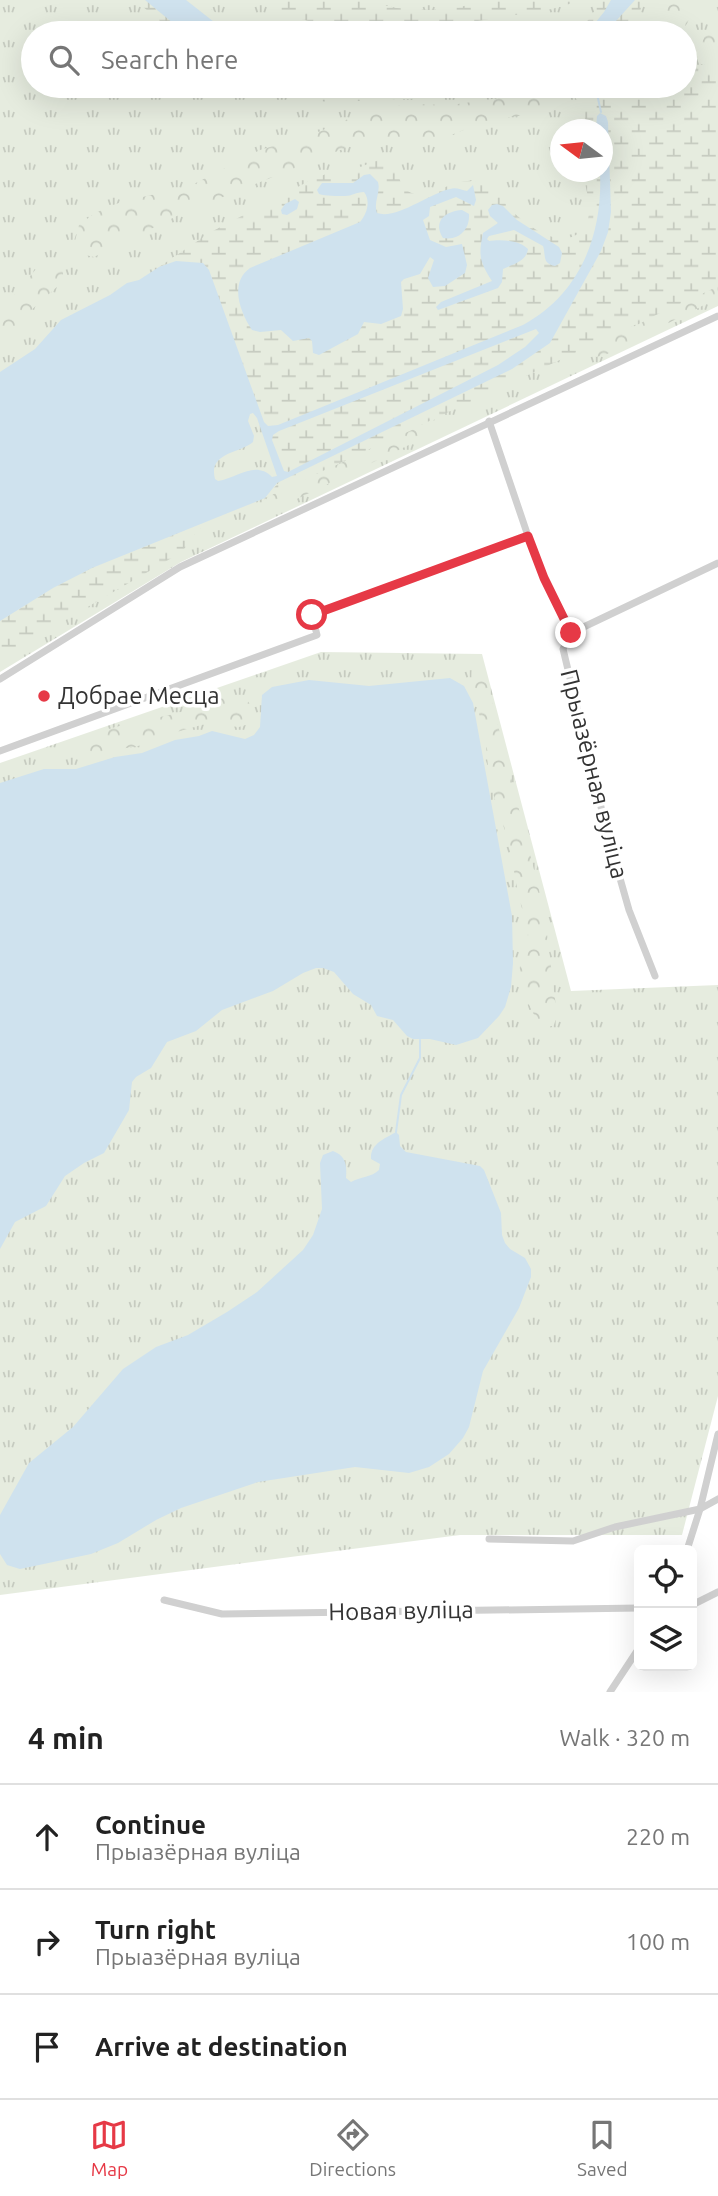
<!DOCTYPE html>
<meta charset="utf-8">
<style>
:root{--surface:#fff;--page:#f6f6f6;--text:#222;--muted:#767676;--line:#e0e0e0;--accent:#e63946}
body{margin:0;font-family:Ubuntu,sans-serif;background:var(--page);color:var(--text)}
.controls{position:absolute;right:21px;bottom:21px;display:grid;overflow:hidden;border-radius:10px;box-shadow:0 7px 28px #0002}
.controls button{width:63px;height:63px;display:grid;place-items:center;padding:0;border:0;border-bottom:2px solid var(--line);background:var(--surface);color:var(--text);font:35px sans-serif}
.compass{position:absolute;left:550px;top:119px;width:63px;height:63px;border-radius:50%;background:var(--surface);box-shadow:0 7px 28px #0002;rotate:285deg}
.stop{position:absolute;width:21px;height:21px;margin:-16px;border:5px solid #e63946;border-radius:50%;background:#fff}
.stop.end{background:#e63946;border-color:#fff;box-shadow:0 2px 7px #0008}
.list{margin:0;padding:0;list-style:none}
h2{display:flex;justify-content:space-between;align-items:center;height:91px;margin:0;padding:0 28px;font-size:30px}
h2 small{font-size:23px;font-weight:400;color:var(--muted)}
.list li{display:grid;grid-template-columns:46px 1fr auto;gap:21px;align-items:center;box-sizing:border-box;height:105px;padding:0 28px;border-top:2px solid var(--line)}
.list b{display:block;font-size:26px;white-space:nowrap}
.list p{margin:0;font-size:23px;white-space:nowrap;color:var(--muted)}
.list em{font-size:23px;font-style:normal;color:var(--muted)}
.icon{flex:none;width:38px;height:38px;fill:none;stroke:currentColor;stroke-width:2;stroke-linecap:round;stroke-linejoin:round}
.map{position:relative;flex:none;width:718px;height:1692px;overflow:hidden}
.search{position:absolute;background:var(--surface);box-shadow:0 7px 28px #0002;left:21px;right:21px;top:21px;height:77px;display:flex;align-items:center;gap:18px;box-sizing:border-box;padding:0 24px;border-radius:38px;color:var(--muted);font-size:26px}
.sheet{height:406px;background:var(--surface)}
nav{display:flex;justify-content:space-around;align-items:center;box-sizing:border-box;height:98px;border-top:2px solid var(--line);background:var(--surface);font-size:19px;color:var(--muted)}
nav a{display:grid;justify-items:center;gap:4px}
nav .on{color:var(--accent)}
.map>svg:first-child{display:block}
</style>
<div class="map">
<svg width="718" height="1692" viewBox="0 0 718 1692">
<defs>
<pattern id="grass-tufts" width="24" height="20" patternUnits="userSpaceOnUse" patternTransform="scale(1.75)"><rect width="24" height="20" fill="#e6ecdf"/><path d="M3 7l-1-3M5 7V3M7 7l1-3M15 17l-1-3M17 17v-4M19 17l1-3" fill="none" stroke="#c6cbc0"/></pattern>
<pattern id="forest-crowns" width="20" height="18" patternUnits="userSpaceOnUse" patternTransform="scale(1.75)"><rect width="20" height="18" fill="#e6ecdf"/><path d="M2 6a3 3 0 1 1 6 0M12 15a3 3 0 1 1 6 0" fill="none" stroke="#c6cbc0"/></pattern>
<pattern id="wetland-marsh" width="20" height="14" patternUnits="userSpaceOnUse" patternTransform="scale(1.75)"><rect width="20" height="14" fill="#e6ecdf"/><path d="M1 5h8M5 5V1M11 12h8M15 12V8" fill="none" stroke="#c6cbc0"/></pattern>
</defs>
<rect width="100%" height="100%" fill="#fff"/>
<g fill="url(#grass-tufts)" fill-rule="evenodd">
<path d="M0,0H718V306L181,562L0,672ZM33,33H685V86H33ZM560,130H602V172H560Z"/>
<polygon points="321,652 482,654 571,991 718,985 718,1396 682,1535 460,1535 0,1595 0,763"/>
</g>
<g fill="url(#forest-crowns)">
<path d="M651,0H691C691,14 690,26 677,33L667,31Z"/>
<polygon points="718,16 718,68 701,64 697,56 707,30"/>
<polygon points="547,91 559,94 561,103 552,112 492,119 451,135 414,141 378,139 353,145 185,212 94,257 81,254 75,241 79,225 95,213 121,202 190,186 260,150 316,133 355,116 381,108 411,104 451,105"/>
<polygon points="53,262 59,263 63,268 63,276 59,285 28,313 0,343 0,312 36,269"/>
<polygon points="718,286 716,299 605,355 596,357 592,351 595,345"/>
<polygon points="440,417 447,420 445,427 440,430 276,509 271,510 263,507 262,503 265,498"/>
<path d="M478,664L485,673L544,910L557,1015L554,1025L546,1028C533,1023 518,980 520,966C522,949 533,939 526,920C516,895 515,868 508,842C503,821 494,801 490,780C487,764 487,748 484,732C480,713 469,688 472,669Z"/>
<path d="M238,696L245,698L255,710L252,723L239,727L205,724L173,733L149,744L115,750L87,760L75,759L73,755V747C91,727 154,720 181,712C200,706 217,697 238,696Z"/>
</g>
<g fill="url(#wetland-marsh)">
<polygon points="135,0 200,0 241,33 174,33"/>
<polygon points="260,0 359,0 397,8 430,10 460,7 488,0 583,0 552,9 404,33 345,32 295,17"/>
<polygon points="591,0 642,0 639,20 641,33 577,33 594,13 595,5"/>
<path d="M685,67L718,68V286L265,498L282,479L284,471L263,418L190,264L176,261L159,267L211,232L311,180L326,174L355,169L386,157L394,162C398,169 398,179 403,186C420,210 454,174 478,182C494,186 503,202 514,213C530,227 560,250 580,232C597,217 586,190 582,172H602V130L586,129C586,107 575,89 551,86H685Z"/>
<polygon points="257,86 550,86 462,97 328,102 291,97"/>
<polygon points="210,520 196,532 182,552 0,658 0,621 53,588 92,568"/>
</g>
<g fill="#cfe2ee" fill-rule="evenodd">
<polygon points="145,0 186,0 228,33 185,33"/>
<polygon points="611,0 635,0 605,33 587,33 604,12"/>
<polygon points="281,86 503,86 464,90 423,88 340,92 319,92"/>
<path d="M600,113L606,116L608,122L611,212L608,232L601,251L550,343L512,369L277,483L265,498L92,568L53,588L0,621V372L35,349L61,320L110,295L127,283L139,280L159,267L176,261L203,263L209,270L264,422L268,426L278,425L523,325C580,294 603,235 600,172H602V130L596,129L597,116ZM536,329L539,333L525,347L498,365L288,472L284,471L272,440L273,435L279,431ZM253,413L257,418L277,476L272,477C255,460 238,478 218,481L215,479C208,452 239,454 253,442L254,436L248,421L250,414Z"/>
<path d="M370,174L378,182C381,193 373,202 377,213C396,220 430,193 450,189C456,187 461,190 467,191L473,185L476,200L474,206L456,197L430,207L429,216L423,220L430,240L446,247L462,244L467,265L465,273L445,286L433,287L428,278L434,260L430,257L420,274L404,279L401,282L403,309L401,316L381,324L364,322L358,334L319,355L313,353L312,341L309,338L293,341L281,330L260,332L252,330C240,312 229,283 250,268L360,222C367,214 371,201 364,192C356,192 352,196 345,196C337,196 326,196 319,194L317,190L322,183H353L364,175Z"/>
<polygon points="295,199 299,202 297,209 287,215 282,214 281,210 285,204"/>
<path d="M497,204L503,206L517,220L559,247L562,253L560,263L555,266C542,264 546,255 543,246L514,230L489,236L487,239L489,241C500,239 520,240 528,249C526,262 513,264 503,269L502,282L498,288L438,310L436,307L441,302L492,281C480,262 478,256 483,233L498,223L490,216L488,210L492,205Z"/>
<path d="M462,210L469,214C470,229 459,241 443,238C432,221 446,211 462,210Z"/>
<polygon points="450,678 464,686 473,703 512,916 513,963 511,987 505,1007 499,1016 478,1038 456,1045 430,1039 413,1039 407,1036 393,1020 377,1016 371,1005 353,994 334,972 323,968 316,968 303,973 273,991 222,1010 196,1031 167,1042 151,1068 136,1077 132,1082 129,1110 104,1153 84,1163 65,1176 46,1206 15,1222 0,1249 0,783 44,769 76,769 115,757 142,753 175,740 199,736 212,731 245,739 254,735 260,727 262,695 272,687 309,680 369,686"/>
<path d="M396,1132L399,1135L400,1146L406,1152L480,1166L484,1170L501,1213L502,1235L505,1243L510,1249L525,1258L531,1269V1277L519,1308L483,1371L469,1427L463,1438L449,1454L429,1467L409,1473L355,1467L258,1482L181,1508L156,1520L118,1543L91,1554L20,1569L7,1565L0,1554V1515L29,1463L73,1427L123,1369L156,1347L188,1335L227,1312L257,1292L303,1250L313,1235L322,1209L320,1163L323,1155L333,1151C346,1156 347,1165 346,1178L351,1182C360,1177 372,1177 379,1170L380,1164L371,1159C370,1144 384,1139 396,1132Z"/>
</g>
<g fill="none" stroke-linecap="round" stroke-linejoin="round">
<g stroke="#cfe2ee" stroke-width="2">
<polyline points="597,94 601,112"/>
<polyline points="396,1132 401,1095 420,1058 420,1040"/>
</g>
<g stroke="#d0d0d0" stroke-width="7">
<polyline points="489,421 528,536"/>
<polyline points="571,633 718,563"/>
<polyline points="0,679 180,567 718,316"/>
<polyline points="0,751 317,635 312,615 528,536 544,578 571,633 563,649 608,836 629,910 655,976"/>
<polyline points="489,1539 573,1541 615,1527 700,1509 718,1499"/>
<polyline points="687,1550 700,1509 718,1434"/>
<polyline points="164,1600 222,1614 639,1608"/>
<polyline points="692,1605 718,1592"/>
<polyline points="610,1692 639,1648"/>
</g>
</g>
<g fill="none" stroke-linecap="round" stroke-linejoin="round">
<polyline stroke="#e63946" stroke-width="9" points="312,615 528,536 544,578 571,633"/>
</g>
<circle fill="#e63946" stroke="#fff" stroke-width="2.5" cx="44" cy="696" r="7"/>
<g text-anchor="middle" stroke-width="7" stroke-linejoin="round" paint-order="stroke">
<g font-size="24" fill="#333" stroke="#fff" text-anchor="start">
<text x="58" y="704">Добрае Месца</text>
</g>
<g font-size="24" fill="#333" stroke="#fff">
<text transform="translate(594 774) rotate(76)" y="8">Прыазёрная вуліца</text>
<text transform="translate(401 1611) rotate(-1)" y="8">Новая вуліца</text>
</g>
</g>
</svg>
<div class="controls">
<button><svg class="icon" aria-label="locate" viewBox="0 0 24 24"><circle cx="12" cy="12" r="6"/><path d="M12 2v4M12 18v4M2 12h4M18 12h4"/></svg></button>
<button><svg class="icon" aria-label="layers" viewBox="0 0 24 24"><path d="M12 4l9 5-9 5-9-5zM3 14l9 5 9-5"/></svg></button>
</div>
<svg class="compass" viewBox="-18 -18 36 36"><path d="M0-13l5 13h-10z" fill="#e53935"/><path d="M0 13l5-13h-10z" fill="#767676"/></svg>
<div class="stop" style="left:312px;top:615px"></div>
<div class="stop end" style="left:571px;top:633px"></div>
<div class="search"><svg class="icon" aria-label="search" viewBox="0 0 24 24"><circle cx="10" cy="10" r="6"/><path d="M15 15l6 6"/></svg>Search here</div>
</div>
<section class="sheet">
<h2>4 min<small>Walk · 320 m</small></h2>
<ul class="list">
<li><svg class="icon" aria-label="ahead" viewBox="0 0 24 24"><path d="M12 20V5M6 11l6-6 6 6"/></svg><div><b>Continue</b><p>Прыазёрная вуліца</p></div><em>220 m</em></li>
<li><svg class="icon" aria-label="right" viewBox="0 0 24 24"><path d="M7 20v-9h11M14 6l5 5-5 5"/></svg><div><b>Turn right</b><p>Прыазёрная вуліца</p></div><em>100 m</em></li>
<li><svg class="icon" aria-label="arrive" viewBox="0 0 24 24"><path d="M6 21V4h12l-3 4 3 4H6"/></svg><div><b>Arrive at destination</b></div></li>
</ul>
</section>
<nav>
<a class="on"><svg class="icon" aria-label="map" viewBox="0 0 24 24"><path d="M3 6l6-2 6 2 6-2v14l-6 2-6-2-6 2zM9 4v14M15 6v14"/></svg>Map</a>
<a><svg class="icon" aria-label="directions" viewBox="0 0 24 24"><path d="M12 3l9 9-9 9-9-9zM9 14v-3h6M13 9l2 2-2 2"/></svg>Directions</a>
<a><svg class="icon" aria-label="saved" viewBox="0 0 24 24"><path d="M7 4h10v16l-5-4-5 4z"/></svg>Saved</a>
</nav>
